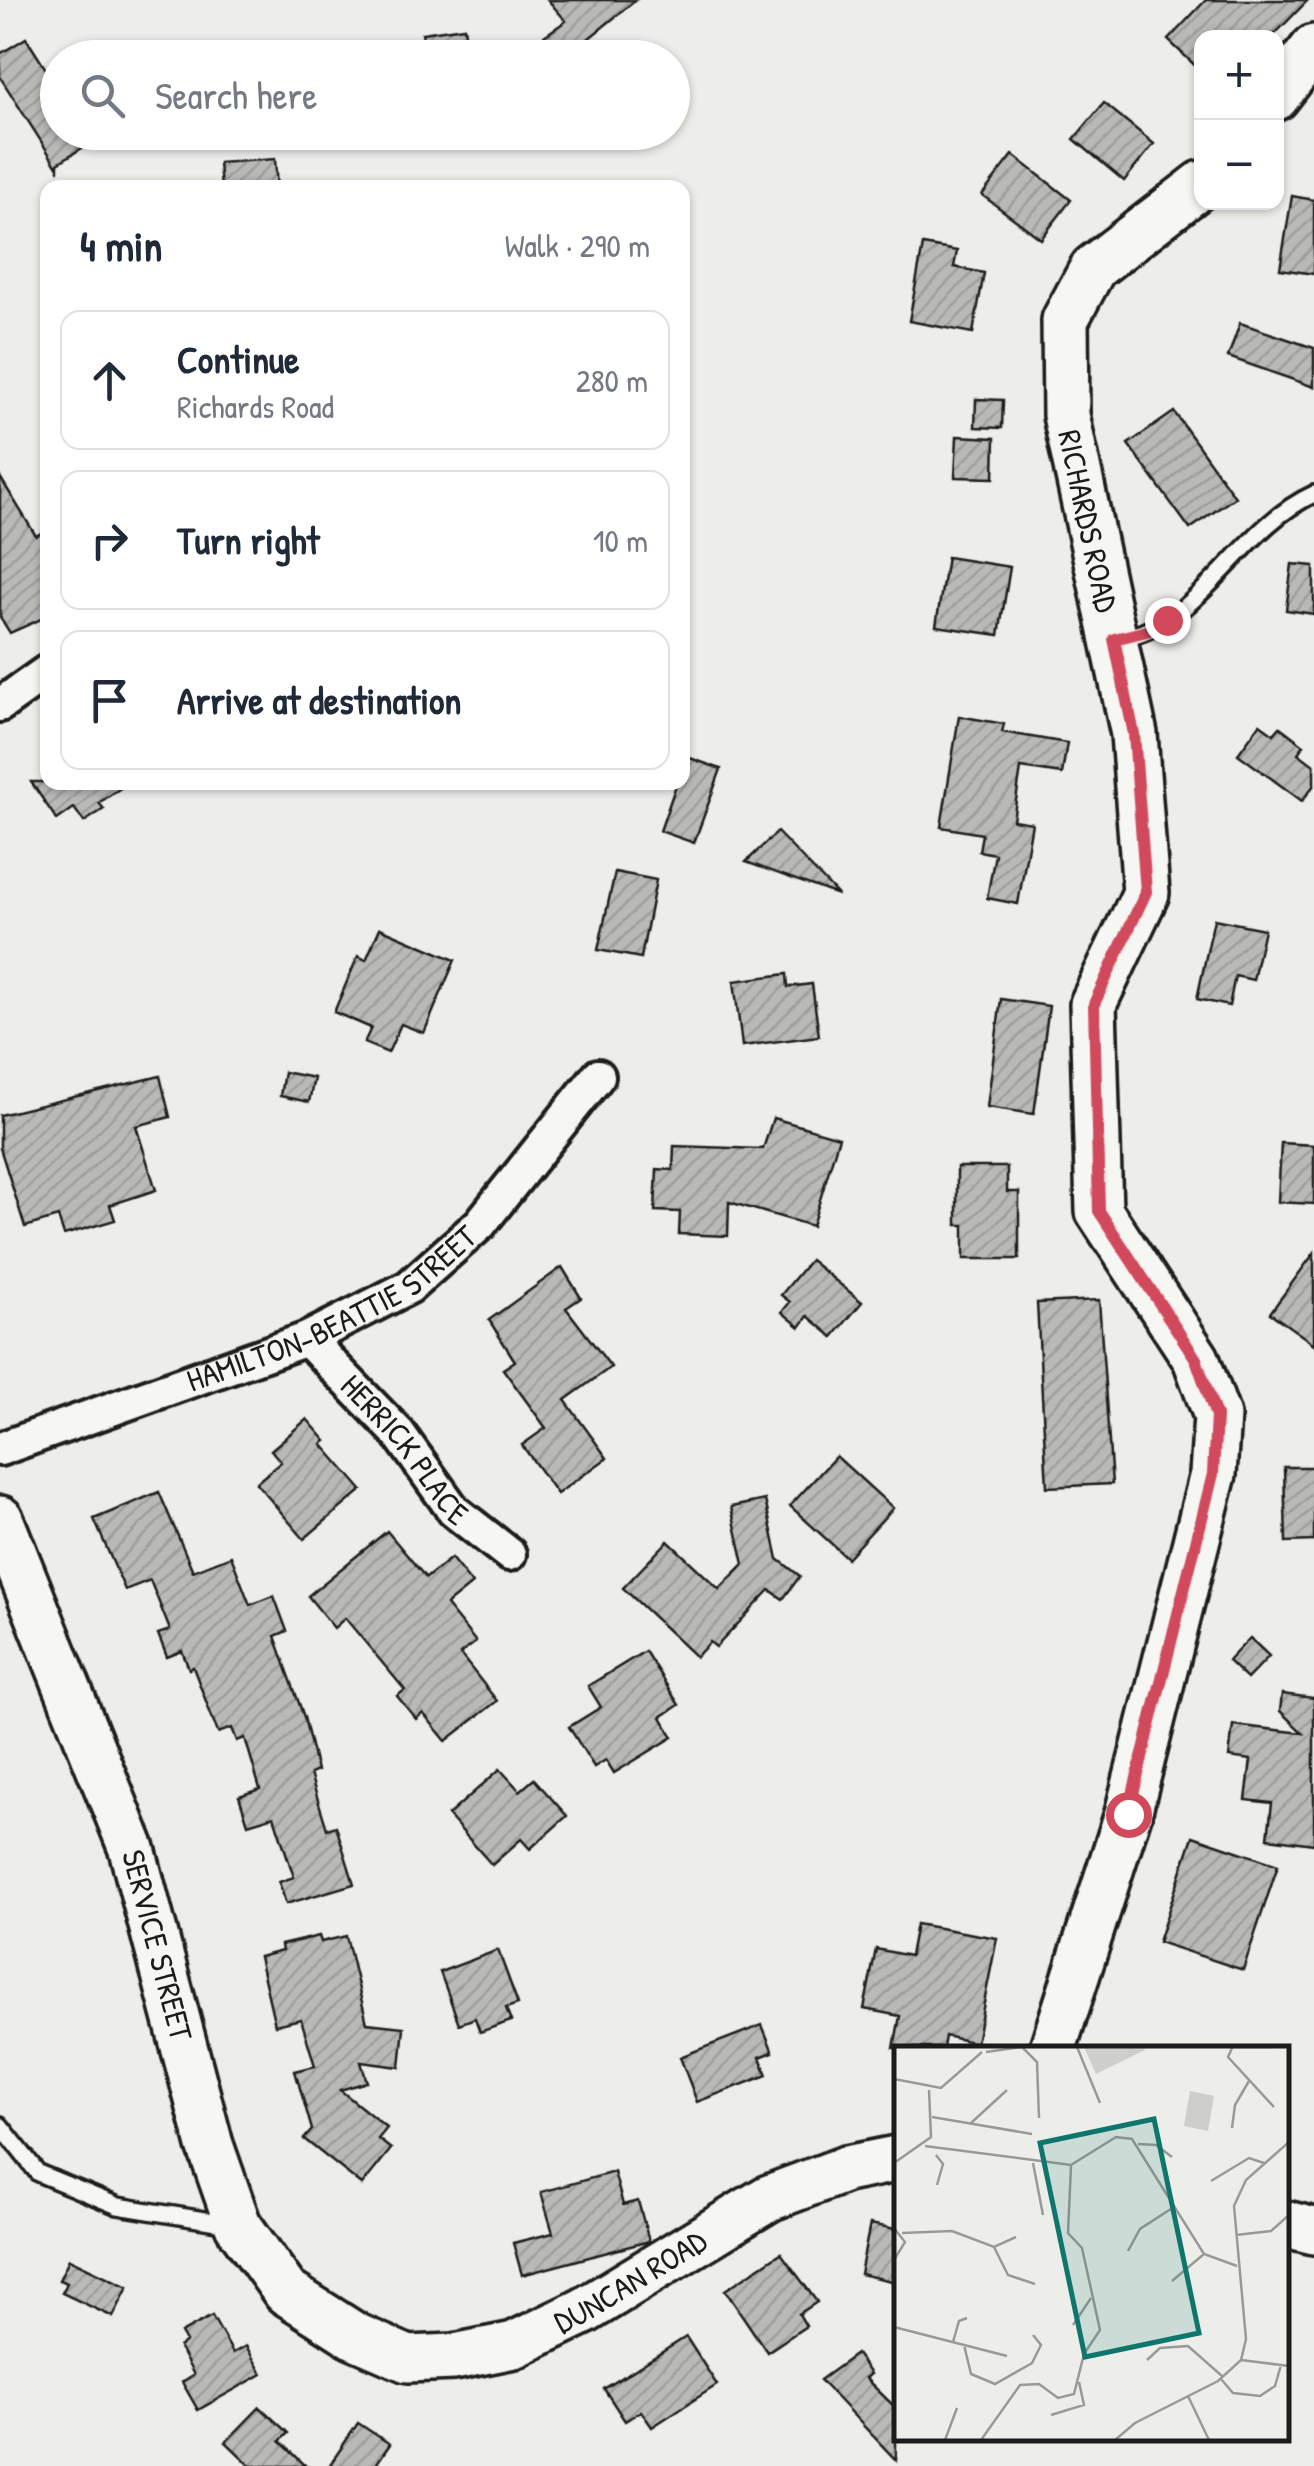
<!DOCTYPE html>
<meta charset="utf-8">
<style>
:root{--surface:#fff;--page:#f2f2f3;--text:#1f2937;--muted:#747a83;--line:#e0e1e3}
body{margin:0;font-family:"Patrick Hand",sans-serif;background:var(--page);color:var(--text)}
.controls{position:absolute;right:30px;top:30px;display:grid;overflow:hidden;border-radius:20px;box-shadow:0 2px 8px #0004}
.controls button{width:90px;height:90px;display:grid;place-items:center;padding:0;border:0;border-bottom:2px solid var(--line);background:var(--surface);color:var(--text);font:50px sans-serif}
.stop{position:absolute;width:30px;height:30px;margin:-22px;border:8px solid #d1495b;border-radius:50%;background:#fff}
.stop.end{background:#d1495b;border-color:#fff;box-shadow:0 2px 10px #0008}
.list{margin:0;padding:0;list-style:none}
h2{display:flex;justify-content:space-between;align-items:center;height:130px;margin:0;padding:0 40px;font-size:42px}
h2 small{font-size:32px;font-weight:400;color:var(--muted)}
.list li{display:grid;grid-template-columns:65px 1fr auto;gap:30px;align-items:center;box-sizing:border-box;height:140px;margin:0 20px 20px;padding:0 20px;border:2px solid var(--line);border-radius:20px}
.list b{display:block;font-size:38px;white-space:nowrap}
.list p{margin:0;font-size:32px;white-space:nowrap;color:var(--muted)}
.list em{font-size:32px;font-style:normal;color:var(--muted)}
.icon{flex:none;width:55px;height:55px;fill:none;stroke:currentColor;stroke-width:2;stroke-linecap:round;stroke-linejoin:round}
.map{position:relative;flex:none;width:1314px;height:2466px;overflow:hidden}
.search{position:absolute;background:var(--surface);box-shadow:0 2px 8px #0004;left:40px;top:40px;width:650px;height:110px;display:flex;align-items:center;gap:25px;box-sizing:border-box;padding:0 35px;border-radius:55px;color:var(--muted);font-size:38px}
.panel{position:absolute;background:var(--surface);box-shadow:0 2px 8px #0004;left:40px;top:180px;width:650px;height:610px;border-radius:20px}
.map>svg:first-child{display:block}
</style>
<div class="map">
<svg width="1314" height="2466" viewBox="0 0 1314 2466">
<defs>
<pattern id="building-hatch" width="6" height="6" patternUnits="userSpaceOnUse" patternTransform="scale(2.5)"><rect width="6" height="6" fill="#b9b9b6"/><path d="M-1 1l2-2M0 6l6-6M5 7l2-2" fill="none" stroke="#9e9e9c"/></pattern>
</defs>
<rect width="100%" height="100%" fill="#edede9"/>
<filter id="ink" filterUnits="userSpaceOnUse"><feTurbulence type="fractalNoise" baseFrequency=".01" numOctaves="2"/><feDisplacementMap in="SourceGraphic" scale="20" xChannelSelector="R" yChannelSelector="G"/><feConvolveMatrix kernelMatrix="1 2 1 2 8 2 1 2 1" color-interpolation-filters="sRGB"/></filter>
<g filter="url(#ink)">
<g fill="url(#building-hatch)" stroke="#1c1c1c" stroke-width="2.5">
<polygon points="548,0 636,0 577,48 584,58 512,58 566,21"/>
<polygon points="1206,0 1308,0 1271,38 1202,38 1202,72 1168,40"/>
<polygon points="464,27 469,58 426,58 422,33"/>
<polygon points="26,38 58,88 58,132 108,132 58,163 58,168 0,77 0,54"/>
<polygon points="1104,103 1154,144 1124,181 1074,139"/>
<polygon points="1013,155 1071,200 1041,239 982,195"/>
<polygon points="275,159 277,188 221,188 219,163"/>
<polygon points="1292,196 1314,200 1314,274 1280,269"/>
<polygon points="923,245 957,251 954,267 984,273 973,333 909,321"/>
<polygon points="1240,323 1314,348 1314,387 1228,357"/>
<polygon points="976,399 1003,400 1002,428 975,427"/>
<polygon points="1174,412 1235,497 1190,529 1128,444"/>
<polygon points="957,436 995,438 994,478 955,477"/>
<polygon points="0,477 36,536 48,529 48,616 10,633 0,617"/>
<polygon points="947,557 1010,567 999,635 936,626"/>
<polygon points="1292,564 1314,566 1314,614 1286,610"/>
<polygon points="959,716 1004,724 1002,732 1067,743 1062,774 1021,768 1013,820 1032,823 1018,904 987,898 995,854 979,851 982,834 941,827"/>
<polygon points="1260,724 1274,734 1280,727 1304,745 1298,753 1314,765 1314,785 1302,801 1238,754"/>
<polygon points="687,757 721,769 694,843 660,831 677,782 682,782"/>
<polygon points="31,782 129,782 99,803 104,809 84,822 74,808 57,820"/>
<polygon points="777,832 838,895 746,862"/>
<polygon points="615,872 656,880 641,958 598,950"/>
<polygon points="1214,919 1264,929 1253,980 1235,976 1229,1006 1197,999"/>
<polygon points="380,928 455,960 424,1033 401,1024 388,1053 364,1043 371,1028 334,1012 358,956 366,960"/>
<polygon points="787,974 788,987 812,984 819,1036 742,1046 734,981"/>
<polygon points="1001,999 1049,1006 1034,1114 987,1107"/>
<polygon points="284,1072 314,1078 309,1102 280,1096"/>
<polygon points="160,1076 170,1117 136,1126 156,1190 110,1205 115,1220 64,1235 58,1217 25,1227 0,1148 0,1115"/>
<polygon points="773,1118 839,1137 812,1226 729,1202 728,1236 679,1234 680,1212 655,1211 657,1169 673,1170 674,1146 763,1149"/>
<polygon points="1281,1143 1314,1145 1314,1204 1278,1202"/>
<polygon points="957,1167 1007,1167 1007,1192 1019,1192 1019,1259 964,1259 964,1225 957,1225"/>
<polygon points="1314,1253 1314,1344 1270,1313"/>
<polygon points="810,1260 862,1302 833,1337 808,1316 800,1327 782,1312 790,1302 781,1295"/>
<polygon points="562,1267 581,1298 566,1308 611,1367 565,1400 607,1458 557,1494 522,1445 546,1428 503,1369 515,1361 489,1320"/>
<polygon points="1099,1300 1112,1484 1047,1487 1037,1303"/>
<polygon points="307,1419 326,1441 322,1444 362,1490 304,1539 256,1483 281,1462 271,1450"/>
<polygon points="836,1456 893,1508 847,1558 790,1506"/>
<polygon points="1284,1467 1314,1467 1314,1541 1286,1542"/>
<polygon points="159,1492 193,1571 231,1556 250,1605 274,1596 287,1631 275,1636 304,1717 317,1771 310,1774 327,1829 336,1826 354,1884 286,1904 279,1882 294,1877 274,1816 248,1824 239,1796 260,1789 245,1738 237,1741 232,1728 218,1733 193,1667 189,1669 182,1651 167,1657 158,1634 170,1630 150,1580 125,1590 94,1519"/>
<polygon points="765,1500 778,1559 800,1576 783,1599 770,1590 716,1647 710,1642 696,1657 623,1588 668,1541 719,1589 744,1564 731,1507"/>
<polygon points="387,1531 426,1578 451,1558 472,1584 446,1605 476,1642 460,1654 497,1701 446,1741 423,1713 416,1719 397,1696 405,1690 345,1618 334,1628 308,1596"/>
<polygon points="1250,1638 1269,1656 1247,1679 1228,1661"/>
<polygon points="645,1651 679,1705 661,1717 673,1737 614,1773 606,1760 594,1767 569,1727 601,1707 588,1686"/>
<polygon points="1282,1694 1314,1698 1314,1844 1268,1838 1272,1803 1246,1800 1251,1760 1229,1757 1233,1725 1303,1733 1280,1711"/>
<polygon points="500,1769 520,1791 534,1779 567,1816 530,1849 521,1839 492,1865 448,1815"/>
<polygon points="1193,1836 1278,1865 1243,1970 1158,1942"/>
<polygon points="916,1924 997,1938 976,2043 945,2036 943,2048 894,2048 900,2016 864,2009 876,1949 910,1956"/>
<polygon points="319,1936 321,1942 346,1936 367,2023 404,2027 400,2067 361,2062 367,2082 340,2090 387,2128 378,2139 391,2149 362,2185 304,2139 312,2130 295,2071 315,2066 301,2019 275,2025 259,1957 282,1951 281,1945"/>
<polygon points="498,1950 518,2004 506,2008 511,2021 480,2032 475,2018 459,2024 440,1972"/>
<polygon points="762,2025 773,2052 760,2057 767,2075 697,2102 680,2057"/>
<polygon points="614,2172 623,2205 638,2201 649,2241 522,2275 513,2243 553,2233 541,2192"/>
<polygon points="870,2224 896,2229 896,2282 860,2274"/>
<polygon points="781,2253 817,2302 799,2314 806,2326 767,2352 725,2290"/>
<polygon points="69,2259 128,2287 113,2317 62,2293 67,2283 59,2280"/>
<polygon points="212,2316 233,2353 246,2346 262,2374 198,2410 182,2382 194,2375 179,2347 186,2342 181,2333"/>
<polygon points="686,2337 717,2385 652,2427 641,2411 625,2421 604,2389"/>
<polygon points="856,2354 870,2374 865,2378 896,2408 896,2460 820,2380"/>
<polygon points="260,2407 288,2433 280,2441 306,2466 251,2466 226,2442"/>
<polygon points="358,2423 390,2444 375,2466 329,2466"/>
</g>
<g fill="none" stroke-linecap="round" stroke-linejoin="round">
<defs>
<g id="lane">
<path d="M1120,638C1202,626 1237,529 1314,494"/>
<polyline points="0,2125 38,2173 118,2206 229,2224"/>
</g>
<g id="street">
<polyline points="0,705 48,671"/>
<path id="s1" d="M307,1339L399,1434L454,1511L509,1554"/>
<path id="s2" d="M0,1449L307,1339L409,1287L480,1224L598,1076"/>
</g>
<g id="secondary">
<polyline points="1276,97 1314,48"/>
<path id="s3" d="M0,1519L132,1849L210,2145L238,2225L286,2292L355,2336L408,2359L454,2357L514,2345L584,2311L769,2198L846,2169L896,2159"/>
<polyline points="1053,2048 1128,1814 1213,1474 1217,1416 1196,1359 1099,1211 1093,1004 1146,893 1134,734 1066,415 1065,320 1093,268 1202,184"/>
<polyline points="1286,2224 1314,2231"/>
</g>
</defs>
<use href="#lane" stroke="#1c1c1c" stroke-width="22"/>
<use href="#street" stroke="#1c1c1c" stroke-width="40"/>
<use href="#secondary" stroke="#1c1c1c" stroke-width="52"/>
<use href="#lane" stroke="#f6f6f2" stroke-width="15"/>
<use href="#street" stroke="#f6f6f2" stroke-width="32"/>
<use href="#secondary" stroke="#f6f6f2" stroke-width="45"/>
</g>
</g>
<g fill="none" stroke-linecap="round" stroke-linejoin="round" filter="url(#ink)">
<polyline stroke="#d1495b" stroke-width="12" points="1128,1814 1213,1474 1216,1416 1196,1359 1099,1211 1094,1004 1146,892 1134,734 1114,639 1147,631 1167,620"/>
</g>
<g text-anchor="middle" stroke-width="10" stroke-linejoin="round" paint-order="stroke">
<g font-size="32" fill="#1c1c1c" stroke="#f6f6f2">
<text transform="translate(1088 521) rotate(78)" y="11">RICHARDS ROAD</text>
<text dy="11" stroke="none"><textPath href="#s2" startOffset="362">HAMILTON-BEATTIE STREET</textPath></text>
<text dy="11" stroke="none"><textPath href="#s1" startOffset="148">HERRICK PLACE</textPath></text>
<text dy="11" stroke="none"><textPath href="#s3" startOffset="455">SERVICE STREET</textPath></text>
<text dy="11" stroke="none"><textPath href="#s3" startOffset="1208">DUNCAN ROAD</textPath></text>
</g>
</g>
<g transform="translate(894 2046)">
<rect width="395" height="395" fill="#edede9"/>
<path d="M296,45L320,50L314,85L290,80Z" fill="#cececb"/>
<path d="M190,1H249L251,4L202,28Z" fill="#cececb"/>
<path fill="none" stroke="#999997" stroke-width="2.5" d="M128,1L143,16L145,72M183,1L206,57M336,1H378M338,2L334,11L380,61M92,6L128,1M0,33L47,42L88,6M38,71L138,88M77,77L113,44M338,82L341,59L355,35M244,98L262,99L278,111M31,100L177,119L222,91L238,93L310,208L343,220M42,109L49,118L43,139M0,117L37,91L35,44M139,117L149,169M317,135L355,112L370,117M0,182L11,196L0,214M8,187L58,185L100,201L122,191M342,189L377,185L395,169M100,201L114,229L141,238M234,205L246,183L280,161M278,235L310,208M179,279L197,252M0,281L113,310M59,296L65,275L73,272M70,299L77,328L101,338L138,317L147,299L139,289M253,314L266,302L294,300L328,330M347,314L395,320M327,333L339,347L366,350L381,340L387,319M294,350L315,394M157,369L190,359L185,336M51,394L63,362M87,394L126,339L145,338L164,352L180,348L190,308L206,284L188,202L174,187L177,120M221,394L241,377L324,335L347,314L352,293L340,160L352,134L395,96"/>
<path fill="#0f766e" fill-opacity="0.15" stroke="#0f766e" stroke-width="5" d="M260,73L305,287L191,311L146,97Z"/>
<rect width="395" height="395" fill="none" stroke="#1c1c1c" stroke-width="5"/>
</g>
</svg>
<div class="controls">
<button>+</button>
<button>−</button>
</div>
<div class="stop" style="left:1128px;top:1814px"></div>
<div class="stop end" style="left:1167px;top:620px"></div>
<div class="search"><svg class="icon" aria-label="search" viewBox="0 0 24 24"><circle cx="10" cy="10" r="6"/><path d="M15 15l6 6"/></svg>Search here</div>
<section class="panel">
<h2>4 min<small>Walk · 290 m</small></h2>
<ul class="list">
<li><svg class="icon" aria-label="ahead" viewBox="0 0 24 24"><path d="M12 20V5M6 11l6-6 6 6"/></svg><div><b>Continue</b><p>Richards Road</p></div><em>280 m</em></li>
<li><svg class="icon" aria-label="right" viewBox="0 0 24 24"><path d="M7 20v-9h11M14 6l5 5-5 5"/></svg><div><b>Turn right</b></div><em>10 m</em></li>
<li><svg class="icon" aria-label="arrive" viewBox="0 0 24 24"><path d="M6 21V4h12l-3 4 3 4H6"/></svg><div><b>Arrive at destination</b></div></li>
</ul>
</section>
</div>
